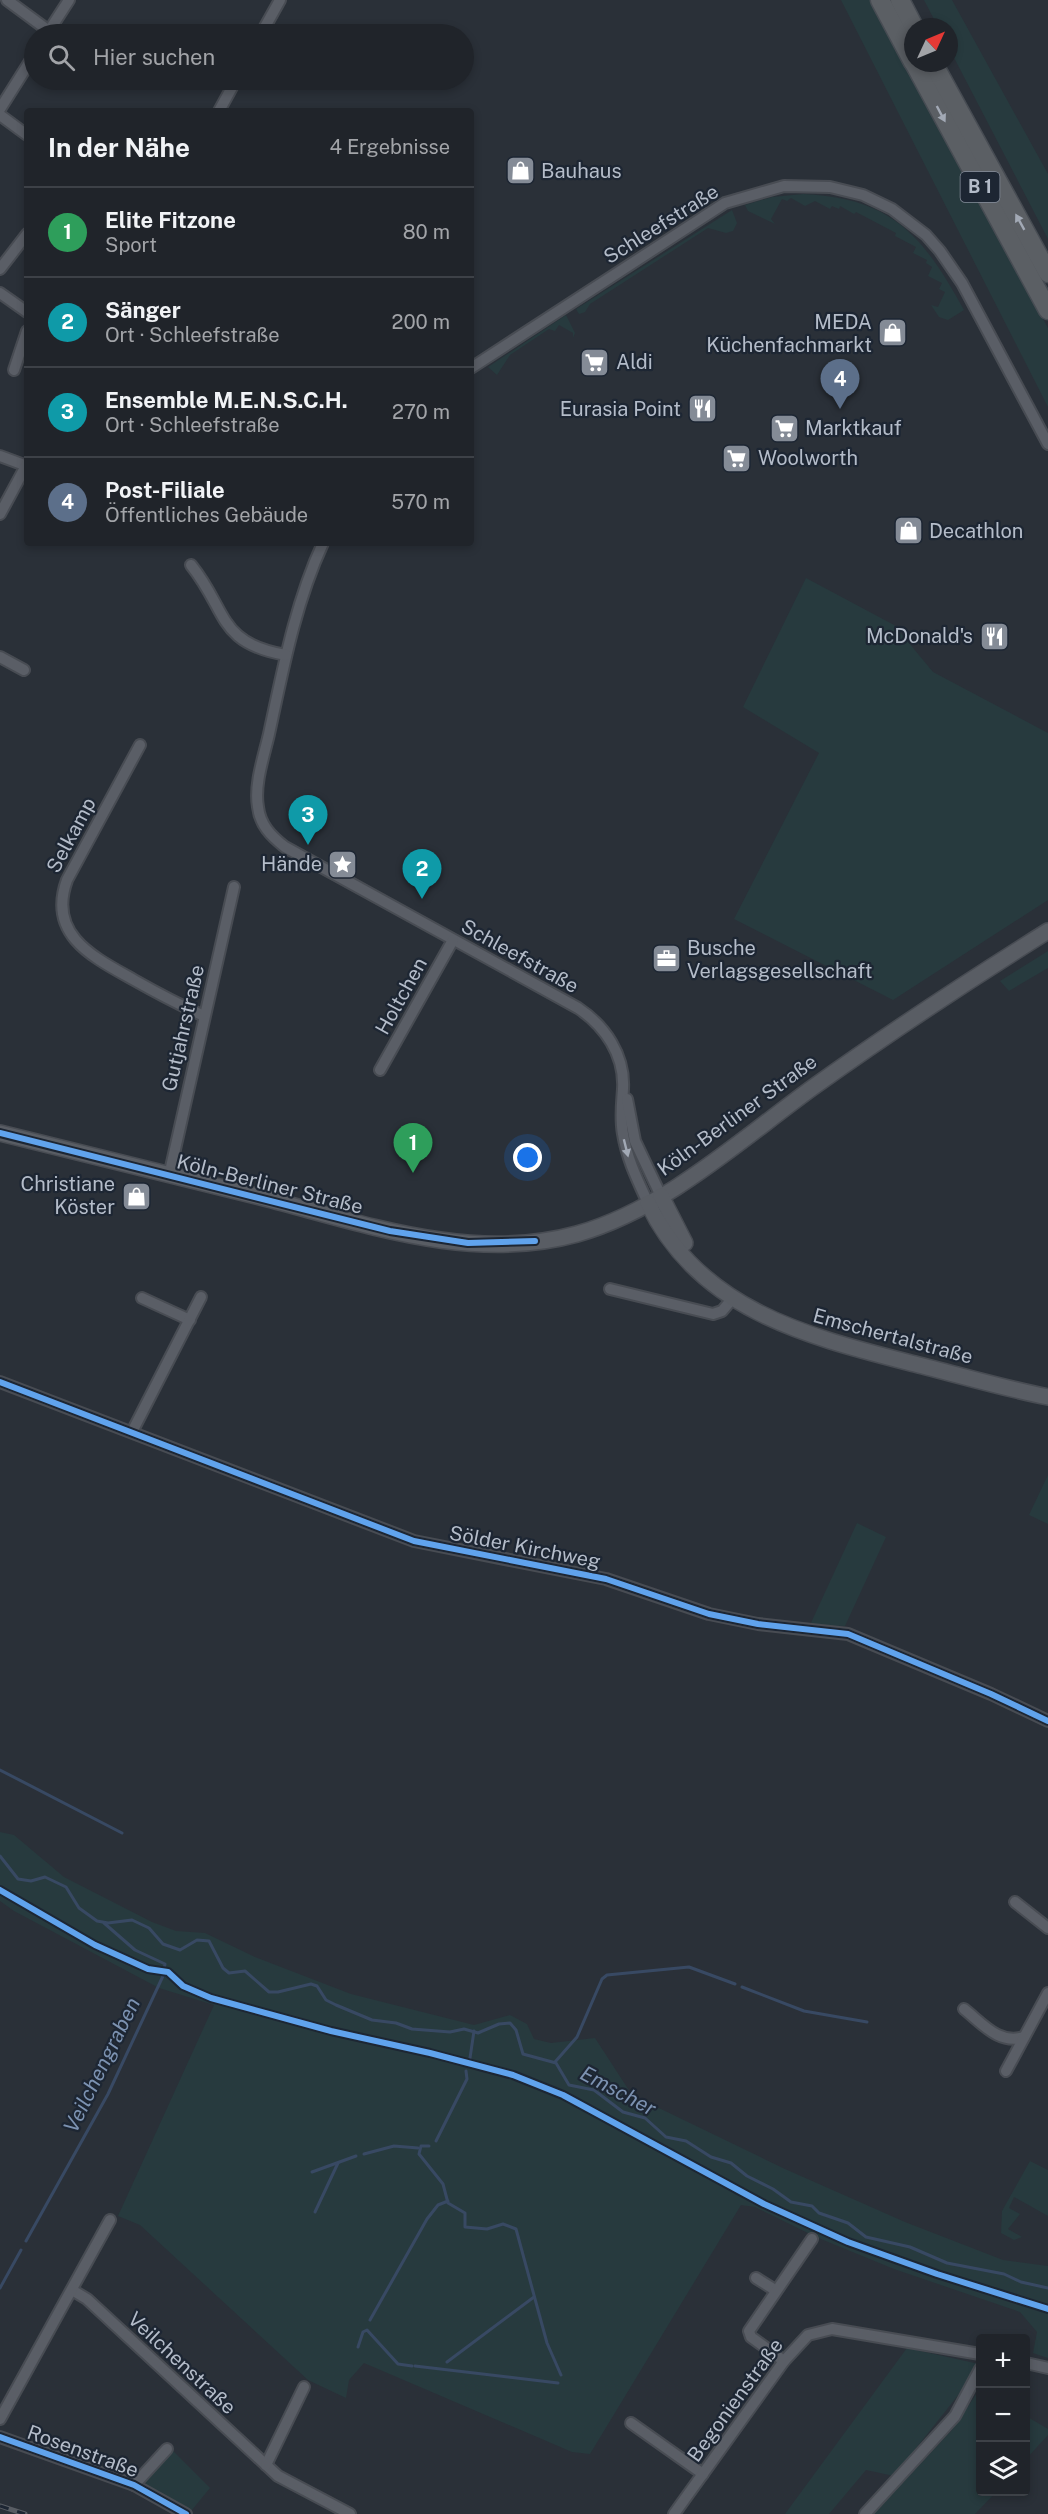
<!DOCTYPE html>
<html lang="de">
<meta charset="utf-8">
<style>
:root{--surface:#20242a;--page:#2d3036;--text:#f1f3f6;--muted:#a2a4a8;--line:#3d4147;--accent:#2563eb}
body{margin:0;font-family:"Public Sans",sans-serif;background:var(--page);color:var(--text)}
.controls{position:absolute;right:18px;bottom:18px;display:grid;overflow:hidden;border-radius:6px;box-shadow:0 3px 9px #0003}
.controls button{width:54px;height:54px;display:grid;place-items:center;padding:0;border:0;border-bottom:2px solid var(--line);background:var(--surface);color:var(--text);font:30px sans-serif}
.compass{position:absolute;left:904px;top:18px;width:54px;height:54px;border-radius:50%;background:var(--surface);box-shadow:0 3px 9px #0003;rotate:46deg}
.you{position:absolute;left:528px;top:1158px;width:21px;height:21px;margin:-15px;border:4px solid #fff;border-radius:50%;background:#1a73e8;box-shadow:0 0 0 9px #1a73e833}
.badge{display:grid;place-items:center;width:39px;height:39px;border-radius:50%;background:var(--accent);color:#fff;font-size:20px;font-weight:700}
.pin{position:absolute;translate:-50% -50px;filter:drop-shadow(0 2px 3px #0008)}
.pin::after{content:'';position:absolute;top:32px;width:21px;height:18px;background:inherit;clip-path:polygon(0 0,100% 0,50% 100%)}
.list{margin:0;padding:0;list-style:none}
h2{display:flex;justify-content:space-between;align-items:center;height:78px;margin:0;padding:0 24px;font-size:26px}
h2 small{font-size:20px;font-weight:400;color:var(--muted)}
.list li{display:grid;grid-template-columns:39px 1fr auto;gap:18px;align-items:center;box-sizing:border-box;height:90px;padding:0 24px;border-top:2px solid var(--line)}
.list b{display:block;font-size:22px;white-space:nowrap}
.list p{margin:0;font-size:20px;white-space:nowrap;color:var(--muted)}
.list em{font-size:20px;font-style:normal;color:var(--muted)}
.icon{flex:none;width:33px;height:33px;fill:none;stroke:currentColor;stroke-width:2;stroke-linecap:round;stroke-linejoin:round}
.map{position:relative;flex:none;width:1048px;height:2514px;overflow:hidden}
.search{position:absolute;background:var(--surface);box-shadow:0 3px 9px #0003;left:24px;top:24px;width:450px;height:66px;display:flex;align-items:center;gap:15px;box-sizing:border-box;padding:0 21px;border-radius:33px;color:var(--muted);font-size:22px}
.panel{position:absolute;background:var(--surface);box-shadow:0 3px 9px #0003;left:24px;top:108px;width:450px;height:438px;border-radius:6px}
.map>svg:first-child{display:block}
</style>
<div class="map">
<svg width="1048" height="2514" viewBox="0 0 1048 2514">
<rect width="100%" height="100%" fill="#2a3038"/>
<g fill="#273a3e">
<polygon points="841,0 870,0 1048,328 1048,407"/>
<polygon points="924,0 952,0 1048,174 1048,239 949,48 949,27 938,27"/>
<path d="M803,194C893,198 923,236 964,310L948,320L939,317L931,305L938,307L945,292L939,289L942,283L928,276L932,267L926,263L927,260L913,253L916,247L895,236L896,233L856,212L854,214L840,206L839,209L832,206L830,209L815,201L805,206L791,198L787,201L782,199L771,219L775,224L748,211L745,205L772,197Z"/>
<polygon points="732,210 737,223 733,231 726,233 708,228 590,304 585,312 579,314 576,309"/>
<polygon points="566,315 575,333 573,338 573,333 559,325 555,331 549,329 510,355 497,375 488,367"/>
<polygon points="806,578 894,625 933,672 1048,733 1048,900 893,1000 734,919 819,753 743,707"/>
<polygon points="1048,951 1048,968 1009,991 1000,981"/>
<polygon points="1048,1475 1048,1524 1029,1515"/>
<polygon points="857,1523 886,1537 845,1626 810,1625"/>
<polygon points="0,1832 14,1835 64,1877 152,1922 176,1931 205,1933 255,1957 351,1994 474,2025 510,2015 527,2024 534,2039 551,2043 595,2038 632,2095 785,2169 905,2222 1003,2260 1048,2266 1048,2358 1033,2353 1037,2332 1020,2312 894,2269 816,2237 755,2207 741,2205 590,2454 572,2452 364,2363 349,2380 346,2398 308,2380 140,2225 118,2216 214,2005 159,1988 14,1911 0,1901"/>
<polygon points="1030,2161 1048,2170 1048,2216 1014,2197 1009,2208 1020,2214 1008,2229 1022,2237 1014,2240 1001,2233 1002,2211"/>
<polygon points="907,2348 979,2364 959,2394 894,2476 866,2470 829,2514 785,2514"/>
<polygon points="979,2390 980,2492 996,2492 975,2514 874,2514 952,2430"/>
<polygon points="1026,2416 1048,2429 1048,2435 1026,2459"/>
<polygon points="171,2449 210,2488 191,2511 147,2487 145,2482 147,2475"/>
</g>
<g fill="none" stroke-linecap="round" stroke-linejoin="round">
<g stroke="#384963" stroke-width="3">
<polyline points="0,1770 122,1833"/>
<polyline points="0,1856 18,1879 31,1881 45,1877 66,1887 79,1908 97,1921 108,1923 132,1920 149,1928 163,1944 180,1950 197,1940 209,1941 223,1968 229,1973 245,1971 269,1992 278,1992 311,1984 317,1986 326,2000 336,2005 372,2020 396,2023 412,2029 450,2032 464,2029 478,2033 499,2024 510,2023 516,2030 523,2054 556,2063 569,2085 594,2090 623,2112 645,2118 666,2137 686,2141 711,2157 731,2163 747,2176 773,2189 791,2202 812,2206 819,2213 848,2223 866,2237 910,2247 947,2263 1004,2274 1021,2282 1048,2288"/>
<polyline points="742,1987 804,2011 867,2022"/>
<polyline points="470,2058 474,2031"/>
<polyline points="555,2062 577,2037 602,1979 607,1975 689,1967 735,1984"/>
<polyline points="436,2141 467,2079 466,2071"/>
<polyline points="429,2146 421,2146 419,2154 443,2184 448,2203 465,2213 465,2227 487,2229 503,2224 516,2229 547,2343 561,2375"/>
<polyline points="364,2154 394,2146 418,2148"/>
<polyline points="312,2172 356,2156"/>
<polyline points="315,2212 338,2163"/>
<polyline points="26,2241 108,2094 163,1976 165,1964 135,1950 104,1923"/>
<polyline points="0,2288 21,2250"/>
<polyline points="370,2320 427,2219 438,2205 448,2201"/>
<polyline points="358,2347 363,2332 367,2330 398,2364 412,2366"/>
<polyline points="447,2362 534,2297"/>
<polyline points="415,2366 558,2383"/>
</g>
<defs>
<g id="minor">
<polyline points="7,0 49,31"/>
<polyline points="47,34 69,0"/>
<polyline points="261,34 280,0"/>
<polyline points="0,109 34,55"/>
<polyline points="219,111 236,80"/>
<polyline points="0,115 27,135"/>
<polyline points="0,269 27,234"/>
<polyline points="0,293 27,312"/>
<polyline points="471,368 725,203 784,186 830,187 863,195 892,209 926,235 940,251 962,283 1048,444"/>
<polyline points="14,370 27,331"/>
<polyline points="0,456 27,466"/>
<polyline points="0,514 27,464"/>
<path d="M323,543C295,604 283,669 269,734C264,756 254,784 258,807C260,825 271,836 285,847L578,1008C605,1026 625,1055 623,1089C622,1104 620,1118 623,1134C627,1159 638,1181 648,1203"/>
<path d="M191,565C228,611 217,643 286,655"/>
<polyline points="0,657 24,670"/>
<path d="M140,745L67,880C47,935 93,957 134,980C157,993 180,1005 204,1016"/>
<polyline points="380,1070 453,940"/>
<polyline points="627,1099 635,1141 661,1196"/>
<polyline points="169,1176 234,887"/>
<polyline points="610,1289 713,1314 722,1311 733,1298"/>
<polyline points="142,1298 190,1320"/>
<polyline points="0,1382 414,1541 606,1579 709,1614 758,1624 848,1634 991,1694 1048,1721"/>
<polyline points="132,1432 201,1297"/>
<polyline points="1015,1902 1048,1928"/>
<path d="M964,2009C983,2024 999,2045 1024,2037"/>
<polyline points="1006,2071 1048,1993"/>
<polyline points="756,2278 775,2290"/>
<polyline points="72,2290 87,2299 278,2476 350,2514"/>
<polyline points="784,2361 751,2337 749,2331 812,2239"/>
<polyline points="1026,2363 1048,2368"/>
<polyline points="0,2419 110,2220"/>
<polyline points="631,2423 703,2474"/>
<polyline points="0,2437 134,2485 186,2514"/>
<polyline points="266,2465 304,2387"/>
<polyline points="134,2485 167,2449"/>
<polyline points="674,2514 784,2361 808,2335 832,2329 980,2354"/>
<polyline points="865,2514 955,2416 980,2369"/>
</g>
<g id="secondary">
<path d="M0,1133C88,1155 176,1177 264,1198C365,1224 472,1263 577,1234C665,1209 739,1141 812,1088C889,1033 968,981 1048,931"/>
<polyline points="661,1196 685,1243"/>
<path d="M648,1203C699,1311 810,1337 915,1364C959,1375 1003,1388 1048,1397"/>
</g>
<g id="trunk">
<polyline points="880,0 913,62"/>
<polyline points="900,0 914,27"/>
<polyline points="914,63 1048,310"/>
<polyline points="933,63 1048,273"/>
</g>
</defs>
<use href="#minor" stroke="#484c53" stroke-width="14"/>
<use href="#secondary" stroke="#484c53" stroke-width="18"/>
<use href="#trunk" stroke="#474c53" stroke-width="21"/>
<use href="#minor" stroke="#5a5e66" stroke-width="10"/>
<use href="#secondary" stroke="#595d64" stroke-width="15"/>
<use href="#trunk" stroke="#5b5f64" stroke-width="18"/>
<defs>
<polyline id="rail" points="0,2506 25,2514"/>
</defs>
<use href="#rail" stroke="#595d64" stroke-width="5"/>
<use href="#rail" stroke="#1d2633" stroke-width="3" stroke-dasharray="9" stroke-linecap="butt"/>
<defs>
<g id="cycleway">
<polyline points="0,1133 390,1231 468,1243 535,1241"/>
<polyline points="0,1382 414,1541 606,1579 709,1614 758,1624 848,1634 991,1694 1048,1721"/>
<polyline points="0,1890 95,1945 148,1969 168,1972 183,1986 211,1998 331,2031 430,2053 513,2075 563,2095 764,2204 848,2242 937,2274 1048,2309"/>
<polyline points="0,2437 134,2485 186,2514"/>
</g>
</defs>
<use href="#cycleway" stroke="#1d2633" stroke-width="10"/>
<use href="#cycleway" stroke="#60a3ed" stroke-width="6"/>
</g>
<defs><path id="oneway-solid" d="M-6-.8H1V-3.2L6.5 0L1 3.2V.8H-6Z" transform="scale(1.5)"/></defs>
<g fill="#a2a9b5">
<use href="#oneway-solid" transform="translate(941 114) rotate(62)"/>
<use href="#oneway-solid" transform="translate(1020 222) rotate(-119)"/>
<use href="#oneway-solid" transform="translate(626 1148) rotate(76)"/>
</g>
<defs>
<symbol id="shop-square" viewBox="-11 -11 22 22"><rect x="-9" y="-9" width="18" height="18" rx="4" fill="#848b96" stroke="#1d2633"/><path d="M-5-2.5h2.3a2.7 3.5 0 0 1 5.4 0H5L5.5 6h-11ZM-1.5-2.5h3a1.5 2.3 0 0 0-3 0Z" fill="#fff"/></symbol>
<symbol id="supermarket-square" viewBox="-11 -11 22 22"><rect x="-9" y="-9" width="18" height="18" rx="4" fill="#848b96" stroke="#1d2633"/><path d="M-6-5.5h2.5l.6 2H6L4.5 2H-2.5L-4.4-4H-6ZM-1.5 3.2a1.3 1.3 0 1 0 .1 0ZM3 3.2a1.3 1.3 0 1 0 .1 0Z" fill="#fff"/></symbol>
<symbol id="restaurant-square" viewBox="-11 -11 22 22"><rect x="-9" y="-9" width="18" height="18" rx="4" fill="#848b96" stroke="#1d2633"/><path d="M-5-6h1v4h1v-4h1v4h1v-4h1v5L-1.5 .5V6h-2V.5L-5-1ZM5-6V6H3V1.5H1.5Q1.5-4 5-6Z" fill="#fff"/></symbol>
<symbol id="sight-square" viewBox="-11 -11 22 22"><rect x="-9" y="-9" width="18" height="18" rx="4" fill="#848b96" stroke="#1d2633"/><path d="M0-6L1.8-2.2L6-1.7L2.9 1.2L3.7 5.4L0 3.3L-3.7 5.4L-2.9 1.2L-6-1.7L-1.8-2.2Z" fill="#fff"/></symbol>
<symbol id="office-square" viewBox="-11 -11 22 22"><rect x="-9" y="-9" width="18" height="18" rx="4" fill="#848b96" stroke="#1d2633"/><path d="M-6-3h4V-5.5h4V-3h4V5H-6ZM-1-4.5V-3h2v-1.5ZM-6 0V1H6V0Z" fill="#fff"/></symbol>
</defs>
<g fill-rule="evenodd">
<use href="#shop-square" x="504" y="154" width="33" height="33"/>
<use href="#shop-square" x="876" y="316" width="33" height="33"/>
<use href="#supermarket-square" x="578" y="346" width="33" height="33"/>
<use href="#restaurant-square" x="686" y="392" width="33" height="33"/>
<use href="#supermarket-square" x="768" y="412" width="33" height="33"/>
<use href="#supermarket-square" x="720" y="442" width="33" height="33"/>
<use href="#shop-square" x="892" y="514" width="33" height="33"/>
<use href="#restaurant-square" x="978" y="620" width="33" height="33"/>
<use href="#sight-square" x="326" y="848" width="33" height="33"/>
<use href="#office-square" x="650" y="942" width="33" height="33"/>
<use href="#shop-square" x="120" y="1180" width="33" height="33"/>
</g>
<g text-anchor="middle" stroke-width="4.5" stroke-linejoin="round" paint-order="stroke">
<rect fill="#1d2633" stroke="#878f9c" stroke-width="1.5" x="960.5" y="172" width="39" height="30" rx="4.5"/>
<g font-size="18" font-weight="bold" fill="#b4bcc9">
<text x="980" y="193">B 1</text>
</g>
<g font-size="20" fill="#b4bcc9" stroke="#1d2633" text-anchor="start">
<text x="541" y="178">Bauhaus</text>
<text x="872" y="329" text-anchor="end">MEDA<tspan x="872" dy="23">Küchenfachmarkt</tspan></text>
<text x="616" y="369">Aldi</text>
<text x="681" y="416" text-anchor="end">Eurasia Point</text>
<text x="805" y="435">Marktkauf</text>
<text x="758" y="465">Woolworth</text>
<text x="929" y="538">Decathlon</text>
<text x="973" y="643" text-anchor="end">McDonald's</text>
<text x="322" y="871" text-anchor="end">Hände</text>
<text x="687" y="955">Busche<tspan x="687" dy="23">Verlagsgesellschaft</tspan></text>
<text x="115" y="1191" text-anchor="end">Christiane<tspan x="115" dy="23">Köster</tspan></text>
</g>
<g font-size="20" fill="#b4bcc9" stroke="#1d2633">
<text transform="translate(661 224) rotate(-32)" y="7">Schleefstraße</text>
<text transform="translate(71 835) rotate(-62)" y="7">Selkamp</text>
<text transform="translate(520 956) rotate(29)" y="7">Schleefstraße</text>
<text transform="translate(401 996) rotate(-61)" y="7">Holtchen</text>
<text transform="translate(183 1028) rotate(-77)" y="7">Gutjahrstraße</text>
<text transform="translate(737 1115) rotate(-36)" y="7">Köln-Berliner Straße</text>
<text transform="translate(270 1184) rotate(14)" y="7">Köln-Berliner Straße</text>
<text transform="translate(893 1336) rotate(15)" y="7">Emschertalstraße</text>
<text transform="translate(525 1547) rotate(11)" y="7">Sölder Kirchweg</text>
<text transform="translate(182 2363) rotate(43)" y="7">Veilchenstraße</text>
<text transform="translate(735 2400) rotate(-54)" y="7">Begonienstraße</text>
<text transform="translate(83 2451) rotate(20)" y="7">Rosenstraße</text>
</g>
<g font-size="21" font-style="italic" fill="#7c92b1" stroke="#1d2633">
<text transform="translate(102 2065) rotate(-64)" y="7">Veilchengraben</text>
<text transform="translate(618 2091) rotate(28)" y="7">Emscher</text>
</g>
</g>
</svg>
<div class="controls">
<button>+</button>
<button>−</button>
<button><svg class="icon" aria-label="layers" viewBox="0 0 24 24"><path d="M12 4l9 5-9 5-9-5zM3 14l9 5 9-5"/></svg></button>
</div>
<svg class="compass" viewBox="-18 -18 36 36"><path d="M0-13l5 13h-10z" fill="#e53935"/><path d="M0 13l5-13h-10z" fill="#a2a4a8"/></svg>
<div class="you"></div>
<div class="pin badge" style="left:413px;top:1173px;background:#2e9e5b">1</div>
<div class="pin badge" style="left:422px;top:899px;background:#0f9aa8">2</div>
<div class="pin badge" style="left:308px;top:845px;background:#0f9aa8">3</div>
<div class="pin badge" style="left:840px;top:409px;background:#5c6f8a">4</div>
<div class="search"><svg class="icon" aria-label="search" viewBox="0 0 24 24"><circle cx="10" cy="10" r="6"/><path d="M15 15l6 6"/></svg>Hier suchen</div>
<section class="panel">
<h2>In der Nähe<small>4 Ergebnisse</small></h2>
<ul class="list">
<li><span class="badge" style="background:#2e9e5b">1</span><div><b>Elite Fitzone</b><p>Sport</p></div><em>80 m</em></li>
<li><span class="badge" style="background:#0f9aa8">2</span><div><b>Sänger</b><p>Ort · Schleefstraße</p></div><em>200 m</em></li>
<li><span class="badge" style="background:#0f9aa8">3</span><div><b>Ensemble M.E.N.S.C.H.</b><p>Ort · Schleefstraße</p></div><em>270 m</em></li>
<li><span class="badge" style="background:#5c6f8a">4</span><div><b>Post-Filiale</b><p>Öffentliches Gebäude</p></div><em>570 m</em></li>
</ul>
</section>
</div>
